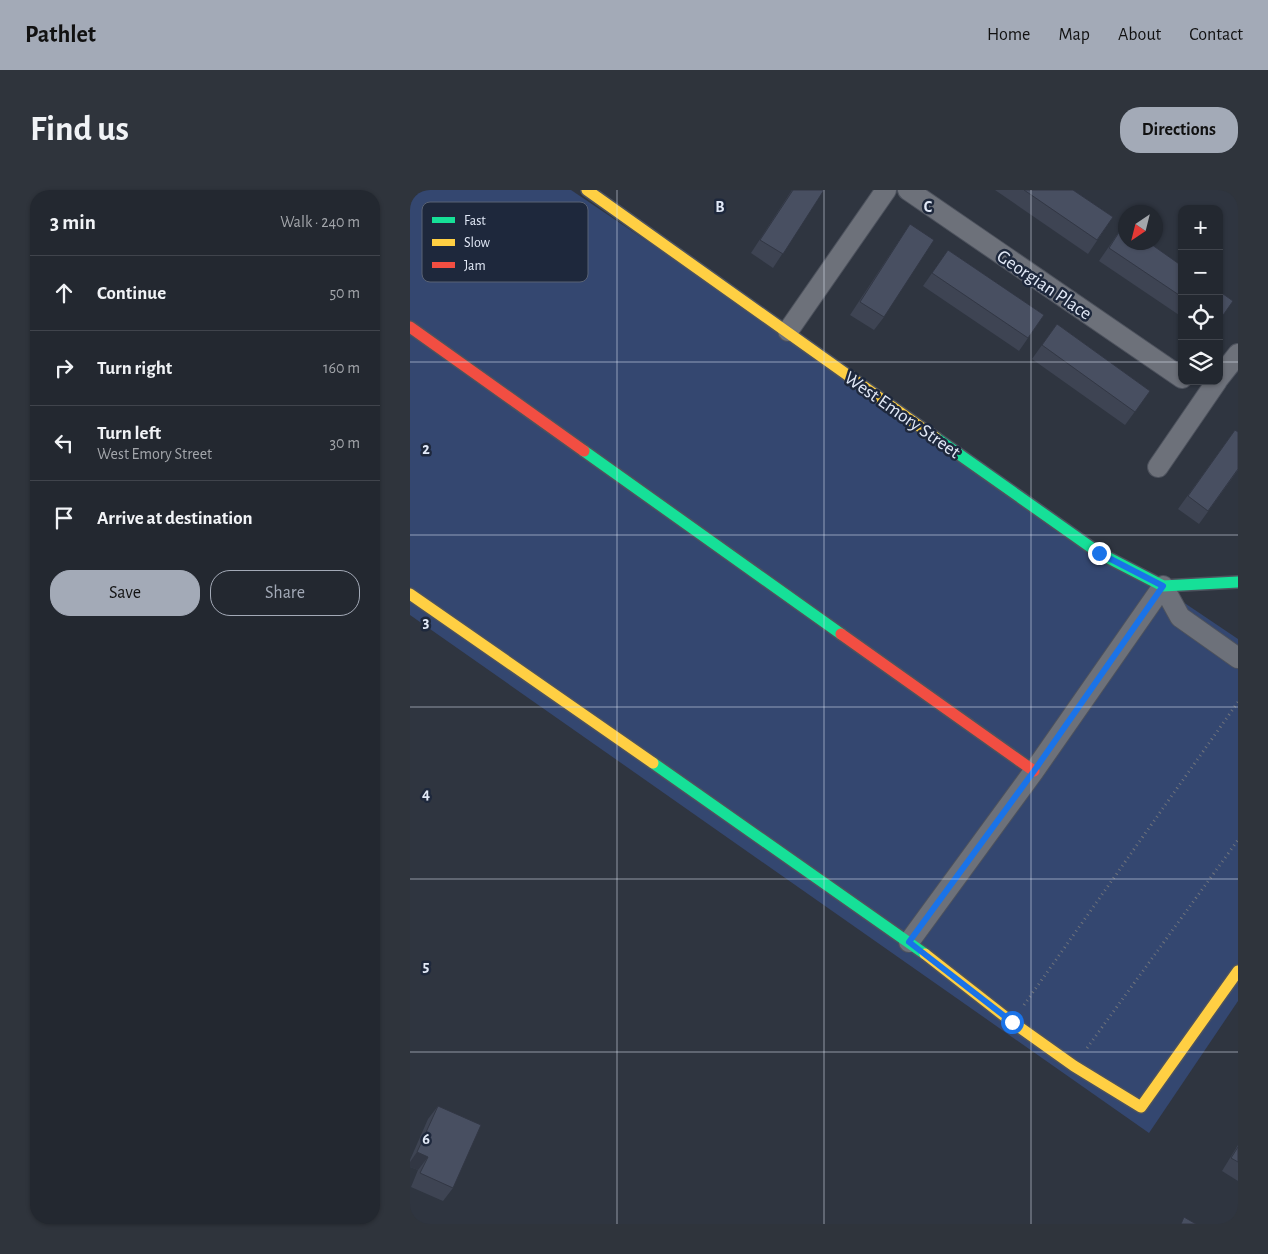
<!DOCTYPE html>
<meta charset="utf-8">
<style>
:root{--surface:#232830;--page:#2f343c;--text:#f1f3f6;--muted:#a3a6ab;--line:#40444c;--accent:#a3aab7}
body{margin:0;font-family:"Alegreya Sans",sans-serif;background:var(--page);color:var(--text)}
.controls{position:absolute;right:15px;top:15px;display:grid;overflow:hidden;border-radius:10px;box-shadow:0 1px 4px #0004}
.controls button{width:45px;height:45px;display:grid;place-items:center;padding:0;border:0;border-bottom:1px solid var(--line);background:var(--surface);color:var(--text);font:25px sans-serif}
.compass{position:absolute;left:708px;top:15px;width:45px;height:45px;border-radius:50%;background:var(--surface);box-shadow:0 1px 4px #0004;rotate:215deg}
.stop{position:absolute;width:15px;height:15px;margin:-11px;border:4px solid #1a73e8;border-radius:50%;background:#fff}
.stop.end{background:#1a73e8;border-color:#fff;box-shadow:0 1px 5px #0008}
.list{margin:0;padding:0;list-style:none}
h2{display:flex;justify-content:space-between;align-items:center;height:65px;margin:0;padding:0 20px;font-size:21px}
h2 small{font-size:16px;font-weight:400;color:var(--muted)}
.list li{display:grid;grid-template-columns:32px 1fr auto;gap:15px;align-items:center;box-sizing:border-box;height:75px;padding:0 20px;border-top:1px solid var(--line)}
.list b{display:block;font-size:19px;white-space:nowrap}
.list p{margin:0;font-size:16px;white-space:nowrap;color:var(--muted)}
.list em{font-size:16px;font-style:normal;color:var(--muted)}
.actions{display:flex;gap:10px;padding:15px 20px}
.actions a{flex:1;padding:11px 0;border:1px solid var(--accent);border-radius:20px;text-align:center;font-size:18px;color:var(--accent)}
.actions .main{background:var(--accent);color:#111}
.icon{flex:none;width:28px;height:28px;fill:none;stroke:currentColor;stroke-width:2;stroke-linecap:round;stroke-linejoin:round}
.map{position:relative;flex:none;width:828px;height:1034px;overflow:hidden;border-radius:20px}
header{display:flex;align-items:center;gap:30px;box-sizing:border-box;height:70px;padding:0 25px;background:var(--accent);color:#111}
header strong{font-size:24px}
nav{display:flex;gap:28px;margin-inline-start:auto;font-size:18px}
.intro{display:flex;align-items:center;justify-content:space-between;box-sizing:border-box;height:120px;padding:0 30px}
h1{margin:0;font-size:35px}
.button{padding:12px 22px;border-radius:20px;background:var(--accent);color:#111;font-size:18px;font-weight:700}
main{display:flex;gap:30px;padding:0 30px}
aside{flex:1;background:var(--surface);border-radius:20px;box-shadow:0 1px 4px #0004}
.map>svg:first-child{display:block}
</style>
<header>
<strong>Pathlet</strong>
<nav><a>Home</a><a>Map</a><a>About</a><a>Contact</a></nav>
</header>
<div class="intro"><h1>Find us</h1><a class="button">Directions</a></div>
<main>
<aside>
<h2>3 min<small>Walk · 240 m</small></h2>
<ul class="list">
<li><svg class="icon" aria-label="ahead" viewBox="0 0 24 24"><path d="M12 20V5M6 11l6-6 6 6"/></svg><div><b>Continue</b></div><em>50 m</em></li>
<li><svg class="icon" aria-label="right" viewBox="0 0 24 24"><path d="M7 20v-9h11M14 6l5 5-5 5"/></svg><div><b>Turn right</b></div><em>160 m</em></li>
<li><svg class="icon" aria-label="left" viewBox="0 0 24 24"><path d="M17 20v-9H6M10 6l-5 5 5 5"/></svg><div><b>Turn left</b><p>West Emory Street</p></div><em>30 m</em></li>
<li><svg class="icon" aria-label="arrive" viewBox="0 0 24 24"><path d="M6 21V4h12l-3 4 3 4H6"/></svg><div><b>Arrive at destination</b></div></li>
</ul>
<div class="actions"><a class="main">Save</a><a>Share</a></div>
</aside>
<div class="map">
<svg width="828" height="1034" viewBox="0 0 828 1034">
<rect width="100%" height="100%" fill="#2f3540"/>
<polygon fill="#344770" points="0,0 161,0 828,449 828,811 739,943 0,425"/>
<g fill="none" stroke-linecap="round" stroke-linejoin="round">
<defs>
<g id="street">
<polyline points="498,0 772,188"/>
<polyline points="378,141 476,0"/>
<polyline points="809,188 828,164"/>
<polyline points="748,277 807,191"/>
<polyline points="499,752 624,581 753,396 770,427 828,468"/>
</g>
<g id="fast">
<polyline points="526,248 689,363 753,396 828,392"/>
<polyline points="174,261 431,444"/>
<polyline points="243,573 515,764"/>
</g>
<g id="slow">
<polyline points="177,0 526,248"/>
<polyline points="0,404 243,573"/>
<polyline points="515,764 602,832 664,876 731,917 828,781"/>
</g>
<g id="jam">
<polyline points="0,137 174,261"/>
<polyline points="431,444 624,581"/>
</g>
</defs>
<use href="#street" stroke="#4d525d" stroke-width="22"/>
<use href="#fast" stroke="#4d525d" stroke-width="14"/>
<use href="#slow" stroke="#4d525d" stroke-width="14"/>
<use href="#jam" stroke="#4d525d" stroke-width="14"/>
<g stroke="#6f737b" stroke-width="3" stroke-dasharray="1 4" stroke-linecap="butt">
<polyline points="614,815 828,512"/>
<polyline points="677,858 828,650"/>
</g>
<use href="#street" stroke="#6d717a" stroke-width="20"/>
<use href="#fast" stroke="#16e098" stroke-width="11"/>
<use href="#slow" stroke="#ffcf43" stroke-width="11"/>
<use href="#jam" stroke="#f24e42" stroke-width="11"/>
</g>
<g fill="#3e4453">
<polygon points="382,0 414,0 363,78 341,63"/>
<polygon points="585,0 663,0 703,27 678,64"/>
<polygon points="500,34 474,127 464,140 440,125"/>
<polygon points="713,36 772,76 772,127 689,71"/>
<polygon points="538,60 634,125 609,161 513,96"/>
<polygon points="647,134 740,201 715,235 622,169"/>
<polygon points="825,240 828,280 789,334 768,319"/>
<polygon points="28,916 43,998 33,1011 1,997 8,980 0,977 0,970 18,929"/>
<polygon points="828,955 828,991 812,981"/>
</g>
<polygon fill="#323744" points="7,962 18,967 8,980 0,977 0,972"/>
<g fill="#484f61" stroke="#323744">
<polygon points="383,0 414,0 373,64 350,50"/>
<polygon points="614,0 663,0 703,27 687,50"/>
<polygon points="500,34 524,50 474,127 450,112"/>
<polygon points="713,36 716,38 716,52 738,52 772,76 772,107 699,58"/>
<polygon points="538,60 634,125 618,148 522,83"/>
<polygon points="809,101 823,111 809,131"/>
<polygon points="647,134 740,201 725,222 632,155"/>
<polygon points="825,240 828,242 828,279 798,321 778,306"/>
<polygon points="28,916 71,935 43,998 10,983 18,967 7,962"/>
<polygon points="828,957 828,972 821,968"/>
<polygon points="774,1027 786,1034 771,1034"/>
</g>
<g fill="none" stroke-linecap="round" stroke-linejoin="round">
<polyline stroke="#1a73e8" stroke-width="6" points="602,832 499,752 624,581 753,396 689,363"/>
</g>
<path fill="none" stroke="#e2e9f7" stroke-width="1" stroke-opacity="0.55" d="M207,0V1034M414,0V1034M621,0V1034M0,172H772M809,172H828M0,345H828M0,517H828M0,689H828M0,862H828"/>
<g text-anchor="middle" stroke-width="5" stroke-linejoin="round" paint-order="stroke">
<g font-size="19" fill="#e2e9f7" stroke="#1e283c">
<text transform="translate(635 94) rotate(34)" y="7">Georgian Place</text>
<text transform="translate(493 224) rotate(35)" y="7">West Emory Street</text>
</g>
</g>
<rect x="12" y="12" width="166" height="80" rx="8" fill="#1e283c" stroke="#596274" stroke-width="1"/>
<rect x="22" y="27" width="23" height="6" fill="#16e098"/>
<rect x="22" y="49" width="23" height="7" fill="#ffcf43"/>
<rect x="22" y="72" width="23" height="6" fill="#f24e42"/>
<g font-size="14" fill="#e2e9f7">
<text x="54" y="35">Fast</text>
<text x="54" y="57">Slow</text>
<text x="54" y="80">Jam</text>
</g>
<g font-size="16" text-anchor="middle" font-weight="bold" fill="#e2e9f7" stroke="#1e283c" stroke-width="5" stroke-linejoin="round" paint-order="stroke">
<text x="310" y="22">B</text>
<text x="518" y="22">C</text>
<text x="16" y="264">2</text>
<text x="16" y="437">3</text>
<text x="16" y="609">4</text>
<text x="16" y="781">5</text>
<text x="16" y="954">6</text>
</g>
</svg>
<div class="controls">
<button>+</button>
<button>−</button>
<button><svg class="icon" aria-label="locate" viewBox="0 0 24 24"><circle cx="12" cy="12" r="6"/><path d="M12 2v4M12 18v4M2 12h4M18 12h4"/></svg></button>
<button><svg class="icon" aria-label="layers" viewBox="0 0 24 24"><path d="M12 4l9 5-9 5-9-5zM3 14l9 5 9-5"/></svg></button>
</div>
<svg class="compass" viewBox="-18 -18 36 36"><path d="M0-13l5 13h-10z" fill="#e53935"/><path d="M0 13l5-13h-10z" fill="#a3a6ab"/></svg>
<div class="stop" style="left:602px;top:832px"></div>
<div class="stop end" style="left:689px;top:363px"></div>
</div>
</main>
